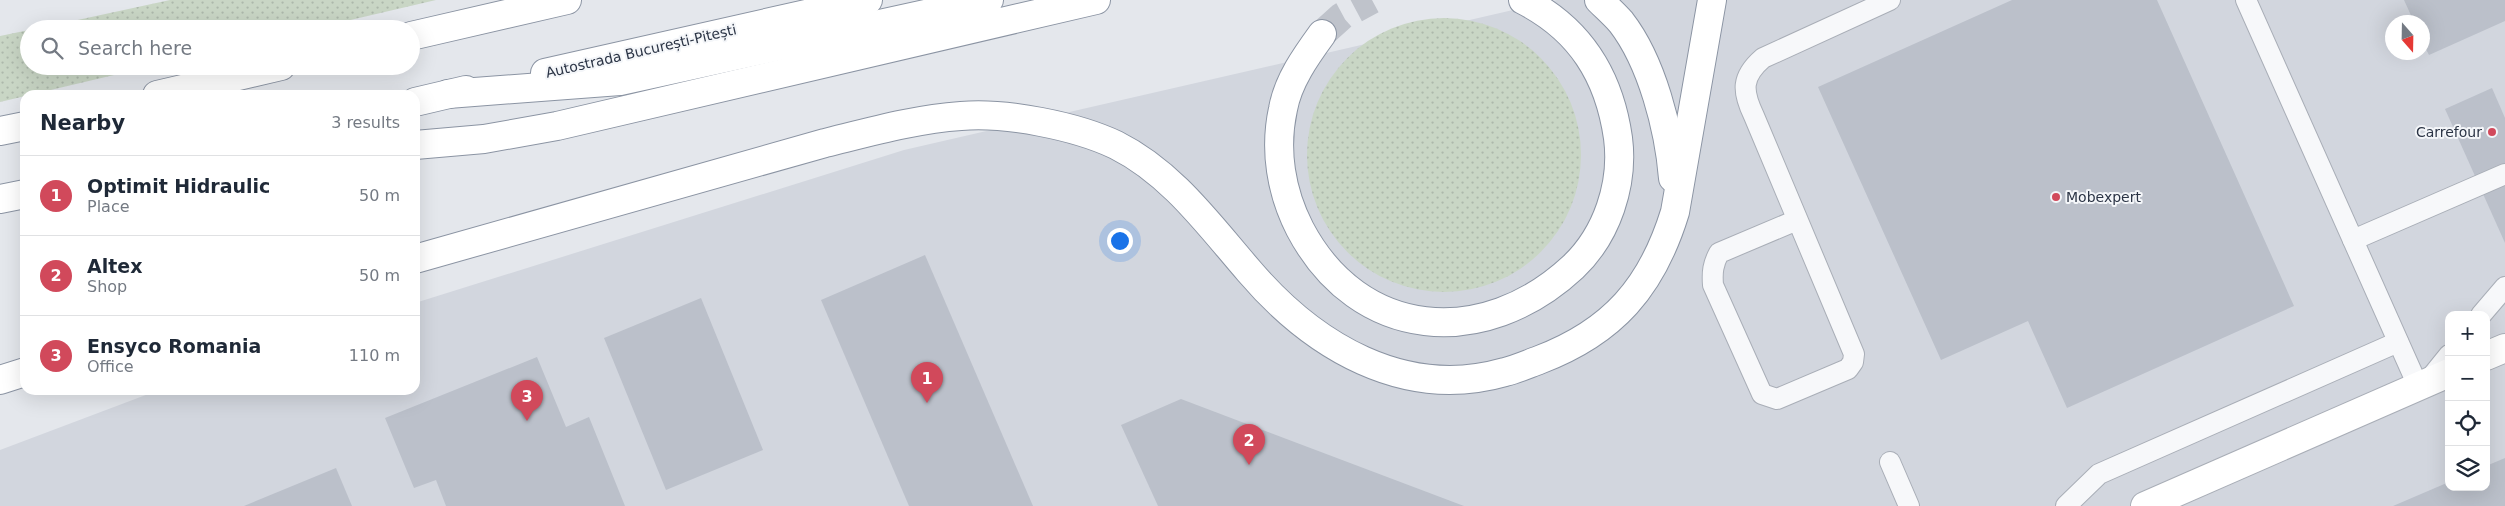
<!DOCTYPE html>
<meta charset="utf-8">
<style>
:root{--surface:#fff;--page:#f2f2f3;--text:#1f2937;--muted:#747a83;--line:#e0e1e3;--accent:#d1495b}
body{margin:0;font-family:"DejaVu Sans",sans-serif;background:var(--page);color:var(--text)}
.controls{position:absolute;right:15px;bottom:15px;display:grid;overflow:hidden;border-radius:10px;box-shadow:0 5px 20px #0002}
.controls button{width:45px;height:45px;display:grid;place-items:center;padding:0;border:0;border-bottom:1px solid var(--line);background:var(--surface);color:var(--text);font:25px sans-serif}
.compass{position:absolute;left:2385px;top:15px;width:45px;height:45px;border-radius:50%;background:var(--surface);box-shadow:0 5px 20px #0002;rotate:160deg}
.you{position:absolute;left:1119px;top:240px;width:18px;height:18px;margin:-12px;border:4px solid #fff;border-radius:50%;background:#1a73e8;box-shadow:0 0 0 8px #1a73e833}
.badge{display:grid;place-items:center;width:32px;height:32px;border-radius:50%;background:var(--accent);color:#fff;font-size:16px;font-weight:700}
.pin{position:absolute;translate:-50% -41px;filter:drop-shadow(0 1px 2px #0008)}
.pin::after{content:'';position:absolute;top:26px;width:18px;height:15px;background:inherit;clip-path:polygon(0 0,100% 0,50% 100%)}
.list{margin:0;padding:0;list-style:none}
h2{display:flex;justify-content:space-between;align-items:center;height:65px;margin:0;padding:0 20px;font-size:21px}
h2 small{font-size:16px;font-weight:400;color:var(--muted)}
.list li{display:grid;grid-template-columns:32px 1fr auto;gap:15px;align-items:center;box-sizing:border-box;height:80px;padding:0 20px;border-top:1px solid var(--line)}
.list b{display:block;font-size:19px;white-space:nowrap}
.list p{margin:0;font-size:16px;white-space:nowrap;color:var(--muted)}
.list em{font-size:16px;font-style:normal;color:var(--muted)}
.icon{flex:none;width:28px;height:28px;fill:none;stroke:currentColor;stroke-width:2;stroke-linecap:round;stroke-linejoin:round}
.map{position:relative;flex:none;width:2505px;height:506px;overflow:hidden}
.search{position:absolute;background:var(--surface);box-shadow:0 5px 20px #0002;left:20px;top:20px;width:400px;height:55px;display:flex;align-items:center;gap:12px;box-sizing:border-box;padding:0 18px;border-radius:28px;color:var(--muted);font-size:19px}
.panel{position:absolute;background:var(--surface);box-shadow:0 5px 20px #0002;left:20px;top:90px;width:400px;height:305px;border-radius:15px}
.map>svg:first-child{display:block}
</style>
<div class="map">
<svg width="2505" height="506" viewBox="0 0 2505 506">
<defs>
<pattern id="grass-dots" width="8" height="8" patternUnits="userSpaceOnUse" patternTransform="scale(1.25)"><rect width="8" height="8" fill="#c9d6c5"/><path d="M2 2h.1M6 6h.1" fill="none" stroke="#adb8ab" stroke-width="1.8" stroke-linecap="round"/></pattern>
</defs>
<rect width="100%" height="100%" fill="#e4e7ec"/>
<path fill="#d2d6de" fill-rule="evenodd" d="M1557,0H2505V506H0V450L159,390H415V303L904,150ZM2392,22H2422V52H2392ZM2449,315H2486V487H2449Z"/>
<g fill="url(#grass-dots)">
<polygon points="170,0 436,0 312,29 36,29"/>
<circle cx="1444" cy="155" r="137"/>
<polygon points="29,30 29,66 152,66 0,102 0,36"/>
</g>
<g fill="#bbc0ca">
<polygon points="2012,0 2157,0 2294,306 2067,408 2028,321 1941,360 1818,87"/>
<polygon points="2404,0 2505,0 2505,21 2429,55 2422,41 2422,22 2414,22"/>
<polygon points="2492,88 2505,118 2505,243 2445,109"/>
<polygon points="925,255 1033,506 909,506 821,300"/>
<polygon points="701,298 763,450 666,490 604,338"/>
<polygon points="537,357 566,427 589,417 625,506 446,506 436,480 414,488 385,418"/>
<polygon points="1181,399 1464,506 1158,506 1121,425"/>
<polygon points="2505,458 2505,506 2393,506 2449,482 2449,487 2486,487 2486,466"/>
<polygon points="336,468 352,506 244,506"/>
</g>
<g fill="none" stroke-linecap="round" stroke-linejoin="round">
<polyline stroke="#bfc3cb" stroke-width="28" stroke-dasharray="28 14" stroke-linecap="butt" points="1322,34 1342,16 1372,0"/>
<defs>
<g id="lane">
<polyline points="2246,0 2418,386"/>
<path d="M1797,220L1719,253C1713,264 1712,272 1713,285L1762,394L1777,399L1848,369L1853,362L1854,354L1754,116C1742,91 1741,77 1763,58L1890,0"/>
<polyline points="2353,240 2505,174"/>
<polyline points="2481,315 2505,287"/>
<polyline points="2428,381 2449,355"/>
<polyline points="1890,462 1909,506"/>
<polyline points="2066,506 2099,474 2398,342"/>
</g>
<g id="secondary">
<polyline points="2486,356 2505,348"/>
<polyline points="2145,506 2449,373"/>
</g>
<g id="highway">
<path d="M1599,0C1606,7 1614,14 1621,22C1652,62 1669,129 1673,178"/>
<path d="M1322,34C1306,56 1288,81 1283,109C1274,150 1281,192 1300,229C1359,341 1484,350 1573,267C1607,235 1624,184 1618,138C1609,75 1580,29 1523,0"/>
<polyline points="411,36 567,0"/>
<polyline points="545,73 868,0"/>
<polyline points="448,94 620,81 989,0"/>
<polyline points="157,95 281,66"/>
<polyline points="415,102 466,90"/>
<polyline points="0,131 25,126"/>
<polyline points="415,145 484,139 557,126 1096,0"/>
<polyline points="0,199 25,194"/>
<path d="M415,259L825,143C870,132 916,119 961,116C1006,112 1076,126 1116,145C1172,173 1209,225 1249,271C1313,346 1404,401 1505,372C1517,369 1528,364 1539,360C1613,332 1652,287 1675,212L1712,0"/>
<polyline points="0,380 25,372"/>
</g>
</defs>
<use href="#lane" stroke="#a9aeb7" stroke-width="22"/>
<use href="#secondary" stroke="#a9aeb7" stroke-width="30"/>
<use href="#highway" stroke="#8b94a3" stroke-width="30"/>
<use href="#lane" stroke="#f7f8fa" stroke-width="20"/>
<use href="#secondary" stroke="#fff" stroke-width="28"/>
<use href="#highway" stroke="#fff" stroke-width="28"/>
</g>
<g fill="#d1495b" stroke="#f4f6f9" stroke-width="2">
<circle cx="2492" cy="132" r="5"/>
<circle cx="2056" cy="197" r="5"/>
</g>
<g text-anchor="middle" stroke-width="4" stroke-linejoin="round" paint-order="stroke">
<g font-size="14" fill="#2b3445" stroke="#f4f6f9">
<text transform="translate(641 51) rotate(-13)" y="5">Autostrada București-Pitești</text>
</g>
<g font-size="14" fill="#2b3445" stroke="#f4f6f9" text-anchor="end">
<text x="2482" y="137">Carrefour</text>
<text x="2066" y="202" text-anchor="start">Mobexpert</text>
</g>
</g>
</svg>
<div class="controls">
<button>+</button>
<button>−</button>
<button><svg class="icon" aria-label="locate" viewBox="0 0 24 24"><circle cx="12" cy="12" r="6"/><path d="M12 2v4M12 18v4M2 12h4M18 12h4"/></svg></button>
<button><svg class="icon" aria-label="layers" viewBox="0 0 24 24"><path d="M12 4l9 5-9 5-9-5zM3 14l9 5 9-5"/></svg></button>
</div>
<svg class="compass" viewBox="-18 -18 36 36"><path d="M0-13l5 13h-10z" fill="#e53935"/><path d="M0 13l5-13h-10z" fill="#747a83"/></svg>
<div class="you"></div>
<div class="pin badge" style="left:927px;top:403px">1</div>
<div class="pin badge" style="left:1249px;top:465px">2</div>
<div class="pin badge" style="left:527px;top:421px">3</div>
<div class="search"><svg class="icon" aria-label="search" viewBox="0 0 24 24"><circle cx="10" cy="10" r="6"/><path d="M15 15l6 6"/></svg>Search here</div>
<section class="panel">
<h2>Nearby<small>3 results</small></h2>
<ul class="list">
<li><span class="badge">1</span><div><b>Optimit Hidraulic</b><p>Place</p></div><em>50 m</em></li>
<li><span class="badge">2</span><div><b>Altex</b><p>Shop</p></div><em>50 m</em></li>
<li><span class="badge">3</span><div><b>Ensyco Romania</b><p>Office</p></div><em>110 m</em></li>
</ul>
</section>
</div>
